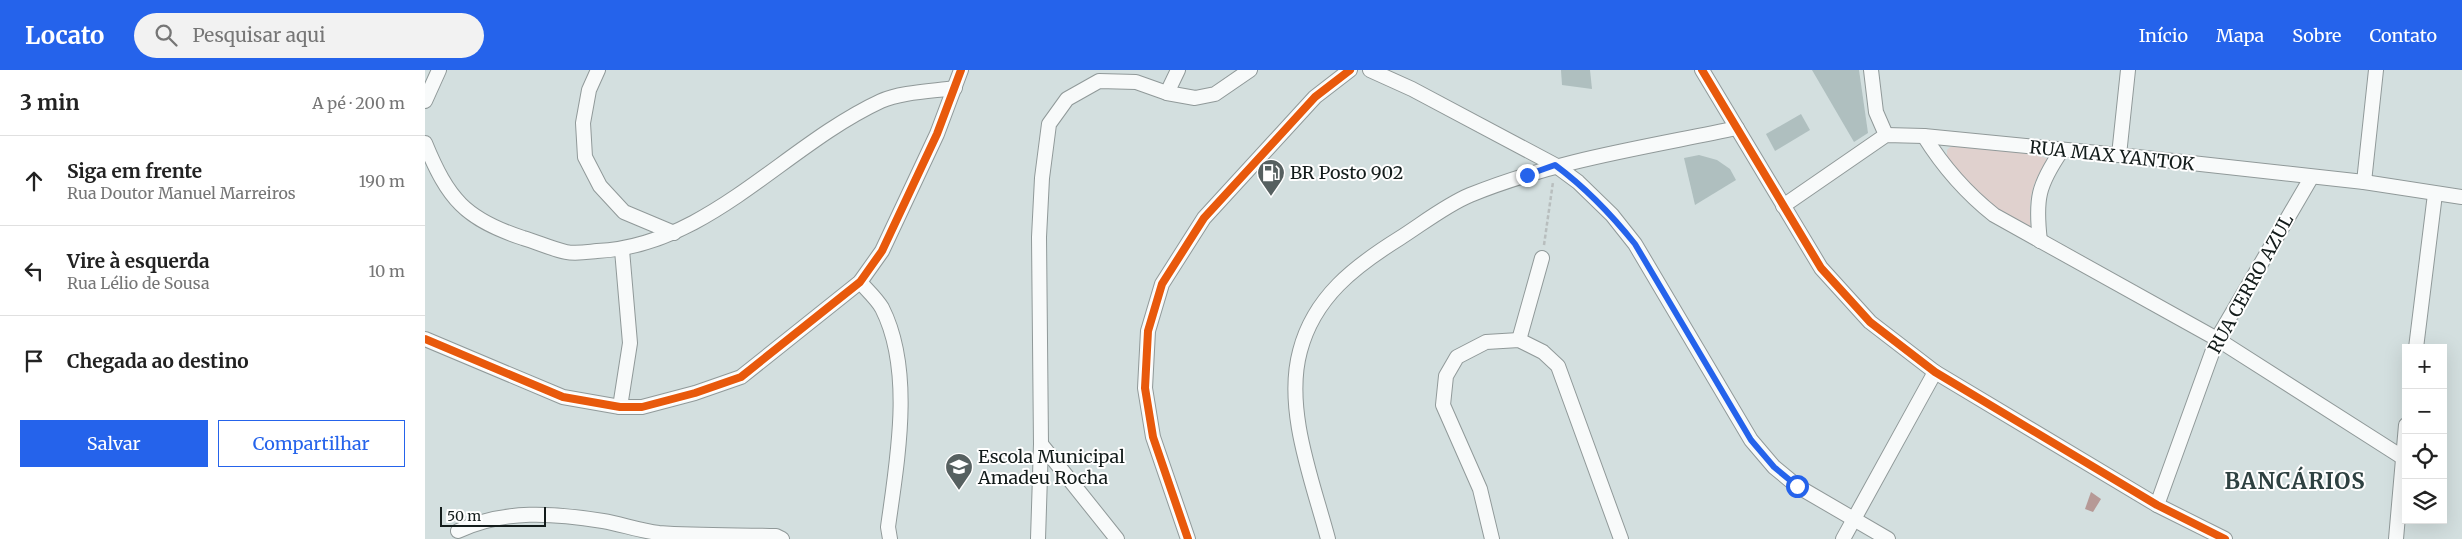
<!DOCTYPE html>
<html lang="pt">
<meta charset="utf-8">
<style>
:root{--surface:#fff;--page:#f2f2f2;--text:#222;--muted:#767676;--line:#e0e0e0;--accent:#2563eb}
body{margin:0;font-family:Merriweather,serif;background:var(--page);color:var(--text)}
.controls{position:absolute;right:15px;bottom:15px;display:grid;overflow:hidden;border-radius:0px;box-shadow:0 5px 20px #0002}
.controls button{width:45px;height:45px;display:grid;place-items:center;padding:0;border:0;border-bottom:1px solid var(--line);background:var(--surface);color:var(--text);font:25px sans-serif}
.scale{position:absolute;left:15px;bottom:12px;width:106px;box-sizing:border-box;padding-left:5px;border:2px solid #131c1b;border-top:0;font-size:14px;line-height:18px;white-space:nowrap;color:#131c1b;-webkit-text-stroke:4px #fff;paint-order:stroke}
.stop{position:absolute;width:15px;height:15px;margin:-11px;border:4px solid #2563eb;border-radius:50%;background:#fff}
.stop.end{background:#2563eb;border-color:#fff;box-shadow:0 1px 5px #0008}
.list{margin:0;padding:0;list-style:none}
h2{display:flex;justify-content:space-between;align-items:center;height:65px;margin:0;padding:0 20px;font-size:21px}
h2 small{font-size:16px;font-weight:400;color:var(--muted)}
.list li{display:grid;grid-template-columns:32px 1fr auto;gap:15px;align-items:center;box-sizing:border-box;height:90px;padding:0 20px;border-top:1px solid var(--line)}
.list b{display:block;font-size:19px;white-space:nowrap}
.list p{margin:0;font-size:16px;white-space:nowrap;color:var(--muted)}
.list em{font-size:16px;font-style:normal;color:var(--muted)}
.actions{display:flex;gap:10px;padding:15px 20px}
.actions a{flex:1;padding:11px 0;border:1px solid var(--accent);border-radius:0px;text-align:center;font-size:18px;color:var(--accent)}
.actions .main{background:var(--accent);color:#fff}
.icon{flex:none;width:28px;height:28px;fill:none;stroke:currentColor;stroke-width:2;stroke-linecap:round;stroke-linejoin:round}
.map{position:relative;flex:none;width:2037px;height:469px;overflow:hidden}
header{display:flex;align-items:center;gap:30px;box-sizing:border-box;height:70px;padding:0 25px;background:var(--accent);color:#fff}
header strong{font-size:24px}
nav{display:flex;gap:28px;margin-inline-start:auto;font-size:18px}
.search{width:350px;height:45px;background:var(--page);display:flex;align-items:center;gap:12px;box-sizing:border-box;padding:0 18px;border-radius:28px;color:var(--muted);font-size:19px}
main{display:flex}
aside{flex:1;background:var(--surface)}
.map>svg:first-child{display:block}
</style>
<header>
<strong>Locato</strong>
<div class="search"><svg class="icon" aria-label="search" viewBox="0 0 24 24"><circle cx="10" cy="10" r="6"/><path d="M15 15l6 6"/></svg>Pesquisar aqui</div>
<nav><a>Início</a><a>Mapa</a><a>Sobre</a><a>Contato</a></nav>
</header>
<main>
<aside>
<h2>3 min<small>A pé · 200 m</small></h2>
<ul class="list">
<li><svg class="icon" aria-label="ahead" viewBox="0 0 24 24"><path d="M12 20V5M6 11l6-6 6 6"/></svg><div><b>Siga em frente</b><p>Rua Doutor Manuel Marreiros</p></div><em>190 m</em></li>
<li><svg class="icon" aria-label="left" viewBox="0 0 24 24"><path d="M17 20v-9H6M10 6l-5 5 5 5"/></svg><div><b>Vire à esquerda</b><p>Rua Lélio de Sousa</p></div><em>10 m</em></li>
<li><svg class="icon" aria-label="arrive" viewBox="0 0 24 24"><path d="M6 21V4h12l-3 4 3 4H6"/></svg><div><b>Chegada ao destino</b></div></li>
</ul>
<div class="actions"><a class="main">Salvar</a><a>Compartilhar</a></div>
</aside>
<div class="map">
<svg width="2037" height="469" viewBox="0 0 2037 469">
<rect width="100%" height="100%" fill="#d3dfdf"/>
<path fill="#e0d1ce" d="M1551,76L1606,83L1623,89C1605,115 1603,130 1606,161L1583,151L1522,91V80L1525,77Z"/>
<polygon fill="#b69996" points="1666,422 1676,429 1668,442 1660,439"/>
<g fill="#afbfbf">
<polygon points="1136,0 1165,0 1167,19 1137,15"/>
<polygon points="1387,0 1434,0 1443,63 1429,72"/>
<polygon points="1376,44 1385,60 1350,81 1341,64"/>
<polygon points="1274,85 1292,90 1305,99 1311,110 1270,135 1259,88"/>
</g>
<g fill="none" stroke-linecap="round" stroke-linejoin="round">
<defs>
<g id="minor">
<polyline points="173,0 164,20 158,53 160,87 175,116 199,142 249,163"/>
<polyline points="945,0 987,19 1130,95 1153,112 1187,145 1210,174 1326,370 1349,397 1372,416 1463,469"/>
<polyline points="1277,0 1396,198 1445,252 1510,302 1732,435 1800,469"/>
<polyline points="1446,0 1451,42 1461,65"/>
<polyline points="742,23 753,0"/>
<polyline points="0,31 14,0"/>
<path d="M1499,66C1519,98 1540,122 1569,145L1792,269L1977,387"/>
<path d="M0,73C23,129 40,149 98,168C112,172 127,179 141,182C151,184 162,182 172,181C283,176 359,76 456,31C475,22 509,21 530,18"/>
<polyline points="1694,85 1703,0"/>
<polyline points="1939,112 1951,0"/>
<polyline points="1358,136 1461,65 1499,66 1694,85 1939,112 2037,127"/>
<path d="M1615,171C1610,129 1613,115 1637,80"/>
<path d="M435,212C442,220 452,229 457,238C489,301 472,391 463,457L465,469"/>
<polyline points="0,269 138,327 195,337 217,337 270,323 316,307 435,212 457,181 512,64 536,0"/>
<polyline points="1094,270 1117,188"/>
<polyline points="1991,278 2010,124"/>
<polyline points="195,337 205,273 197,180"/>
<polyline points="616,374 692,469"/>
<polyline points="1732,435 1792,269 1886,108"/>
<path d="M33,461C80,439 128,443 178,451C196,454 215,461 234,463C273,466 312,465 351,466L357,469"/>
<polyline points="613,469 616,374 614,167 617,108 624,54 642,29 674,11 711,12 742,23 770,28 790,24 825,0"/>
<polyline points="763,469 728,367 720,318 723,261 737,214 779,148 890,27 925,0"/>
<path d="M903,469C888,412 859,340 875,281C889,227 930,196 975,168C997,154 1021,135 1045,125C1131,90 1222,77 1312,58"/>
<polyline points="1067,469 1055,419 1018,335 1021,306 1032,287 1061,272 1094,270 1118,282 1133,296 1196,469"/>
<polyline points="1418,469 1510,302"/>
<polyline points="1971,469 1981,355"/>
</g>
</defs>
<use href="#minor" stroke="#909999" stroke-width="16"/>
<polyline stroke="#b8bebe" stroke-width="2.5" stroke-dasharray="4 2.5" stroke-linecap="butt" points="1119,175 1128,112"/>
<use href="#minor" stroke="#f8fafa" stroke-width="14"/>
<defs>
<g id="cycleway">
<polyline points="1277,0 1396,198 1445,252 1510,302 1732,435 1800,469"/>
<polyline points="0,269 138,327 195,337 217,337 270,323 316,307 435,212 457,181 512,64 536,0"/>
<polyline points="763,469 728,367 720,318 723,261 737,214 779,148 890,27 925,0"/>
</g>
</defs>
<use href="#cycleway" stroke="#fff" stroke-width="11"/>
<use href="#cycleway" stroke="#e8590c" stroke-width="8"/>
</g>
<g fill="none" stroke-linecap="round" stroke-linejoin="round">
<path stroke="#2563eb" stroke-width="6" d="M1102,105L1130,95C1161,118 1186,144 1210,174L1326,370L1349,397L1372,416"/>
</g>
<defs>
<symbol id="fuel-pin" viewBox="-11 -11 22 30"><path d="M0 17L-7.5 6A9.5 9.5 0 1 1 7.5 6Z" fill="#566060" stroke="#fff"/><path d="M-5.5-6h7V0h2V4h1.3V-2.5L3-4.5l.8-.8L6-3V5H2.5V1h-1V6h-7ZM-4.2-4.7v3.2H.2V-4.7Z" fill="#fff"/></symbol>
<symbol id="school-pin" viewBox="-11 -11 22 30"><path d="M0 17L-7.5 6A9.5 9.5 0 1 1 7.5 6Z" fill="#566060" stroke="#fff"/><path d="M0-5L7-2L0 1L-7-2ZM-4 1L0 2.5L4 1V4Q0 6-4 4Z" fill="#fff"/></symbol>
</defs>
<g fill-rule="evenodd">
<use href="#fuel-pin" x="830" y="87" width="32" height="43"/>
<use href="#school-pin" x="518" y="381" width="32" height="43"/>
</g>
<g text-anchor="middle" stroke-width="4" stroke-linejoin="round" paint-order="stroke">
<g font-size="18" fill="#131c1b" stroke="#fff">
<text transform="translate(1687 86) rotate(6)" y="6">RUA MAX YANTOK</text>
<text transform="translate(1826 214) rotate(-61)" y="6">RUA CERRO AZUL</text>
</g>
<g font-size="18" fill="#131c1b" stroke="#fff" text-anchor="start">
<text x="865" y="109">BR Posto 902</text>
<text x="553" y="393">Escola Municipal<tspan x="553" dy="21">Amadeu Rocha</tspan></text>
</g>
<g font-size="22" font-weight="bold" letter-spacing="1" fill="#2e4141" stroke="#fff">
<text x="1870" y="419">BANCÁRIOS</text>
</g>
</g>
</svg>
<div class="controls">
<button>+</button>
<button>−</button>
<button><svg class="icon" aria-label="locate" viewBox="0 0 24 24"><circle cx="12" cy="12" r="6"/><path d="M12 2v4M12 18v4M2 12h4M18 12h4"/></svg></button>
<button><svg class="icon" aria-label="layers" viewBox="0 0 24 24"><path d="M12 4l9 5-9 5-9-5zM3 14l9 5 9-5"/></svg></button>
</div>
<div class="scale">50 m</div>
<div class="stop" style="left:1372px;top:416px"></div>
<div class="stop end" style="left:1102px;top:105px"></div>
</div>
</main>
